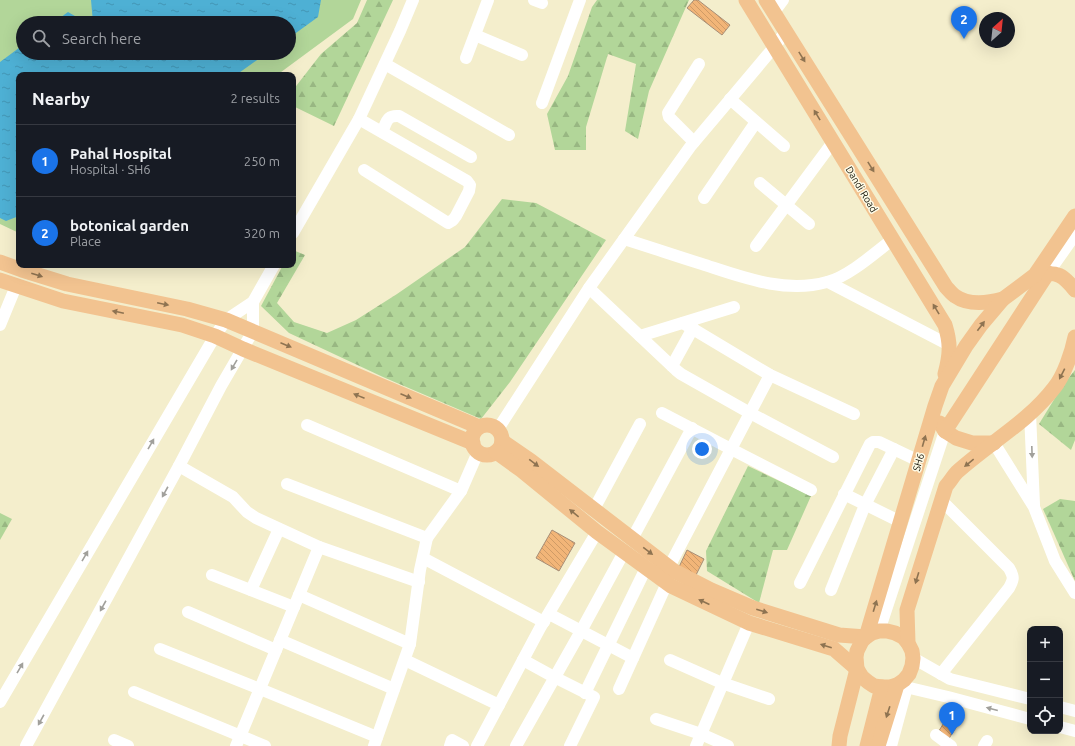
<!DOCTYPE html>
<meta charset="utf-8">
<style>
:root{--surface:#171b24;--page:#20242c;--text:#f1f3f6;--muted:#9ea1a6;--line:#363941;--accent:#1a73e8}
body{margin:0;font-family:Ubuntu,sans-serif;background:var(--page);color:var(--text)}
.controls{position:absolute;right:12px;bottom:12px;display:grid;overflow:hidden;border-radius:8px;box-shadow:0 4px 16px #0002}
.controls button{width:36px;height:36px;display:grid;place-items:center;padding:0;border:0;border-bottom:1px solid var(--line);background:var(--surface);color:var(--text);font:20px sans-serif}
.compass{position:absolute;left:979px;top:12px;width:36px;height:36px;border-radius:50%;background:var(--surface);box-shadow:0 4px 16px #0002;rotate:27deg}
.you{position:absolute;left:702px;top:449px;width:14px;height:14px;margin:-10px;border:3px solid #fff;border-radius:50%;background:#1a73e8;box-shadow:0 0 0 6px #1a73e833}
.badge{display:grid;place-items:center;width:26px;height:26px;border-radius:50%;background:var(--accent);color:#fff;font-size:13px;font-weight:700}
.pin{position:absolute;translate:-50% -33px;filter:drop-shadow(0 1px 2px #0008)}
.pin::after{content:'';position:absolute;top:21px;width:14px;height:12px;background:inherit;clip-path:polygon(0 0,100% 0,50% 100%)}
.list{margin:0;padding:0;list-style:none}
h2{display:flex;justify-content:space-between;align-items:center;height:52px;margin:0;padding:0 16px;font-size:17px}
h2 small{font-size:13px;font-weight:400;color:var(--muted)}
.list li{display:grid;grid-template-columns:26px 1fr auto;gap:12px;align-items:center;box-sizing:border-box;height:72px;padding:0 16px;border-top:1px solid var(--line)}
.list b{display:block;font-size:15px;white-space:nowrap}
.list p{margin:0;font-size:13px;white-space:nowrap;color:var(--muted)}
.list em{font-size:13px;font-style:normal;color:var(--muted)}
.icon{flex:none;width:22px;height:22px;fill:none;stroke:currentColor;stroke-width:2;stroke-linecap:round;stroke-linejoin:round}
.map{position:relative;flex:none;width:1075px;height:746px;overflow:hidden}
.search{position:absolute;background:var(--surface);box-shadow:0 4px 16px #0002;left:16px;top:16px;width:280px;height:44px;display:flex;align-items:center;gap:10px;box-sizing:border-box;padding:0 14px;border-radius:22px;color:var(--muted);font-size:15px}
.panel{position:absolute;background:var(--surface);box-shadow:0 4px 16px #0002;left:16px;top:72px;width:280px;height:196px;border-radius:8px}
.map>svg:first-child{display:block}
</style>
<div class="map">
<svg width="1075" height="746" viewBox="0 0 1075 746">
<defs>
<pattern id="forest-firs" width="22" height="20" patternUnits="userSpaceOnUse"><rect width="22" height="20" fill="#b2d699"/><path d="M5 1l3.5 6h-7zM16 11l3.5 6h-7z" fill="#98b782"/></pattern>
<pattern id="water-ripples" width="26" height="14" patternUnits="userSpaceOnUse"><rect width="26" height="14" fill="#4eb0d4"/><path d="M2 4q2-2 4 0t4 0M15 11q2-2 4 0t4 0" fill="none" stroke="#4396b4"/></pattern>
<pattern id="building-back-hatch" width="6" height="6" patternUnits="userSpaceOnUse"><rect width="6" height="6" fill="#f2b578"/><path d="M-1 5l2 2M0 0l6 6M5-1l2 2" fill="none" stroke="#cf9b66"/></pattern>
</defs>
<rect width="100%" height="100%" fill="#f4eecc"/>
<g fill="url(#forest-firs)">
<polygon points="367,0 393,0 334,126 293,106 293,90 321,54 357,23"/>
<polygon points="597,0 689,0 649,91 638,139 625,131 636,64 608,54 586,127 586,150 555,150 547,114 568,76 592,7"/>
<polygon points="502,199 536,203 606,240 510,382 481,419 383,377 289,333 261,306 283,265 293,265 293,250 305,255 277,303 294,322 327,333 356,320 397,294 465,247"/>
<polygon points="1075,370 1075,440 1071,450 1039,424 1063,385"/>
<polygon points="748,466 811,496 787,550 773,550 759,603 707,571 706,551"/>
<polygon points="1060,499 1075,501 1075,581 1043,509"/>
<polygon points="0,513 12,519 0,540"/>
</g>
<path fill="#b2d699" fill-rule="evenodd" d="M0,0H361L353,19L277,75H19V233L0,224ZM23,23H289V53H23Z"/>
<g fill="url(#water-ripples)">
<polygon points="91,0 321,0 318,17 289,38 289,23 93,23"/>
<polygon points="68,12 87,23 53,23"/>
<polygon points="23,45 23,53 267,53 236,75 19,75 19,216 6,221 0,218 0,62"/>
</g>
<g fill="url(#building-back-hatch)" stroke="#a78e77">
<polygon points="694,0 698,0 730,25 722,35 687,8"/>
<polygon points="552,530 575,543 559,571 536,558"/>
<polygon points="687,550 704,559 696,575 679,567"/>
<polygon points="953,708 964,715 948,740 937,734"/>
</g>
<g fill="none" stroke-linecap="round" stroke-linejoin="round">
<g stroke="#fff" stroke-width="12">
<polyline points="534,0 542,3"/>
<polyline points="774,12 783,0"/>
<polyline points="475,35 522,55"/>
<polyline points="466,58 488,0"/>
<polyline points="385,64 509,135"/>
<polyline points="730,99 784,146"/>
<polyline points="542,103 580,0"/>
<polyline points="359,119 467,181 470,185 469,191 456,216 453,220 448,223 364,170"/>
<path d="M382,132C387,122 386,115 399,116L471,157"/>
<polyline points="694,142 669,117 668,113 699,64"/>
<polyline points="760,183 809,224"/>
<polyline points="704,198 756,122"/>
<polyline points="293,233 359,119 400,31 413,0"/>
<path d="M624,239C650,247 676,256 702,264C742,277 785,294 827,282C848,277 875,253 893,239"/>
<polyline points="756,246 833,142"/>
<polyline points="1048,273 1075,235"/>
<polyline points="828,282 949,345"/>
<polyline points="589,288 676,370 681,374 750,413 833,457"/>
<polyline points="683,323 770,375 854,414"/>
<polyline points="0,325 16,286"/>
<polyline points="640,336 734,307"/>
<polyline points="672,366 693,328"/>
<polyline points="662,413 731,449 811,490"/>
<polyline points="1030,413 1034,505"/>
<polyline points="307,425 461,491"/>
<polyline points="498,429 589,288 690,147 775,46 786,31"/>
<polyline points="994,443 1034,507 1055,561 1075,593"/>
<polyline points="179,466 233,497 247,512 256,518 319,547 419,582"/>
<polyline points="287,484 427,538"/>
<polyline points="844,494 901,522"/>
<polyline points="594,509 640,424"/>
<polyline points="632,539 692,428"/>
<polyline points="423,558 544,622"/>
<polyline points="669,567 770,375"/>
<polyline points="212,575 294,607"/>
<polyline points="800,583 870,444 873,442 879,442 919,461"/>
<polyline points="251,590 279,529"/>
<polyline points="831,590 865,505 894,449"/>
<polyline points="299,595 410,644"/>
<polyline points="188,612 276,650"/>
<polyline points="549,614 633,658"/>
<polyline points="879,631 945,431"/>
<polyline points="280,640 394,689"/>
<polyline points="160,649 260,689 377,737"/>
<polyline points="913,658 950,679 1030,699"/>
<polyline points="405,660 499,705"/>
<polyline points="523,660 554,677 594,697 570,746"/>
<polyline points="670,660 722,683 769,699"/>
<path d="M941,674L1009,588C1014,579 1014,577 1009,568L941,500"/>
<polyline points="897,685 948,697 1030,719"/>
<polyline points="619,689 667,583"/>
<polyline points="134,692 265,746"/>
<polyline points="585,693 646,568"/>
<polyline points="0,702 215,336 226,320 253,302 274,265"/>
<polyline points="1060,707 1075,711"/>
<polyline points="656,719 701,734 728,746"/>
<polyline points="1060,727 1075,731"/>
<polyline points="936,735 951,746"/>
<polyline points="114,740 128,746"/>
<polyline points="26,746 179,466 221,386 253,331 253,302"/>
<polyline points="236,746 319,547"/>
<polyline points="374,746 410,644 420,570 427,538 461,491 478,452"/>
<polyline points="450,746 452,740 463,746"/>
<polyline points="477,746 540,628 597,532"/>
<polyline points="516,746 581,631 624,552"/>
<polyline points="696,746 749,623"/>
<polyline points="891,746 907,687"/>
<polyline points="984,746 987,741"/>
</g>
<g stroke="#f2c390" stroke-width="15">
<path d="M746,0L945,325C951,344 950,355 945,374"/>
<path d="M766,0L946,287C949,290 952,294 955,296C969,306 988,303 1003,299"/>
<polyline points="0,262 22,270 67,284 187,309 226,320 479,427"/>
<path d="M1038,275C1057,271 1063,275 1075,290"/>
<polyline points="0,280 63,301 182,325 215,336 243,349 473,443"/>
<polyline points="940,423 945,431 956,438 972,443 994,443"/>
<circle cx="487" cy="440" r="15"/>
<polyline points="945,431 1048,273"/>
<polyline points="502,441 531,461 674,571 711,590 753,608 839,635 866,637 872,633 879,631 887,631 895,633 903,637 908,643"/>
<polyline points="496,452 521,470 597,532 671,586 749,623 834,649 857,669 862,677 868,682 874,686 882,687 890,687 897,685"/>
<polyline points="839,746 840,736 857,669 856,657 857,651 862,641 866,637 935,406 942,386 966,346 981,325 1003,299 1035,275 1075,216"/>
<polyline points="867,746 882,687"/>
<path d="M878,746L897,685L904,680L909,674L912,666L913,658L912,651L908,643L907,610L946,486C950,482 953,476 957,472C989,443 1028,422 1054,388C1064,376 1072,352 1075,337"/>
</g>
</g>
<defs><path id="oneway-solid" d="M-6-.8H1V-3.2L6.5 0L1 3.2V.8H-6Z"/></defs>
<g fill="#8e7351">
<use href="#oneway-solid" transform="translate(802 57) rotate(58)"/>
<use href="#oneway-solid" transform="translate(817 115) rotate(-121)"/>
<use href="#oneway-solid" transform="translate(871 167) rotate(58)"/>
<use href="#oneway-solid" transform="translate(37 275) rotate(18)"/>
<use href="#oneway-solid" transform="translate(163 304) rotate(12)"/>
<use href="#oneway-solid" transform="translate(936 309) rotate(-121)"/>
<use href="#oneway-solid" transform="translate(118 312) rotate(-168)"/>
<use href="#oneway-solid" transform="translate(981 326) rotate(-53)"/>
<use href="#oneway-solid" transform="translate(286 345) rotate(23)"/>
<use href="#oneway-solid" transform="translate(1062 374) rotate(117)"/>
<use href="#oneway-solid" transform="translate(359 396) rotate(-158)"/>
<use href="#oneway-solid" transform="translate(406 396) rotate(23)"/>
<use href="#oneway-solid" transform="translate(924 441) rotate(-74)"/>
<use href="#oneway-solid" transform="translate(534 463) rotate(37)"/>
<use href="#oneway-solid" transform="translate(969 463) rotate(141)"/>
<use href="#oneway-solid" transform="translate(574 513) rotate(-141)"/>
<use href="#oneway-solid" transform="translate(648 551) rotate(37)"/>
<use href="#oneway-solid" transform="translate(917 578) rotate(107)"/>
<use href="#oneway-solid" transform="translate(704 602) rotate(-155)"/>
<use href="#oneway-solid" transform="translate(875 606) rotate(-73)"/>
<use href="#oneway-solid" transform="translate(762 611) rotate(17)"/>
<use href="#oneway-solid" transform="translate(826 646) rotate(-163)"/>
<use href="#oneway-solid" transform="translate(888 712) rotate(108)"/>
</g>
<g fill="#a1a09b">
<use href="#oneway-solid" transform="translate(234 365) rotate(120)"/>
<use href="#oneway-solid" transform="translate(151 444) rotate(-60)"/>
<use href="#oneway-solid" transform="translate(1032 452) rotate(88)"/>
<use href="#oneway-solid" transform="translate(165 492) rotate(119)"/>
<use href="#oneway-solid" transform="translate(85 556) rotate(-60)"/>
<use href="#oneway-solid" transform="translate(103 606) rotate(119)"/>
<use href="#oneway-solid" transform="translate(20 668) rotate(-60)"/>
<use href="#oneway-solid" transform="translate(992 709) rotate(-165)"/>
<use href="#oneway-solid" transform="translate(41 720) rotate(119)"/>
</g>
<g text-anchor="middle" stroke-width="3" stroke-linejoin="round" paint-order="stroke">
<g font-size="10" fill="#131105" stroke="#fefbe7">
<text transform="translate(862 189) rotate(59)" y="4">Dandi Road</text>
<text transform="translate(918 462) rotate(-74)" y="4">SH6</text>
</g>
</g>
</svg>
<div class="controls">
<button>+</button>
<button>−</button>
<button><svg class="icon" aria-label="locate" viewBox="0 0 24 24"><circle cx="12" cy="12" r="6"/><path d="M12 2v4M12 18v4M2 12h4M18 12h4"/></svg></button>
</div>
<svg class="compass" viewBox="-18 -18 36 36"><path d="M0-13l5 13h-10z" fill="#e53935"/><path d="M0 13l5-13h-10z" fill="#9ea1a6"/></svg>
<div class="you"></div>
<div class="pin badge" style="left:952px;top:735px">1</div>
<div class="pin badge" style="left:964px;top:39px">2</div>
<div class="search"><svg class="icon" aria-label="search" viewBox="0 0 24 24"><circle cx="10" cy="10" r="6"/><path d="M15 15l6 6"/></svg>Search here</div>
<section class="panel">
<h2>Nearby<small>2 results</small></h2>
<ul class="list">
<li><span class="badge">1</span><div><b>Pahal Hospital</b><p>Hospital · SH6</p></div><em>250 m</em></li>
<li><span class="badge">2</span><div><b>botonical garden</b><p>Place</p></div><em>320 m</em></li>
</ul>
</section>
</div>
